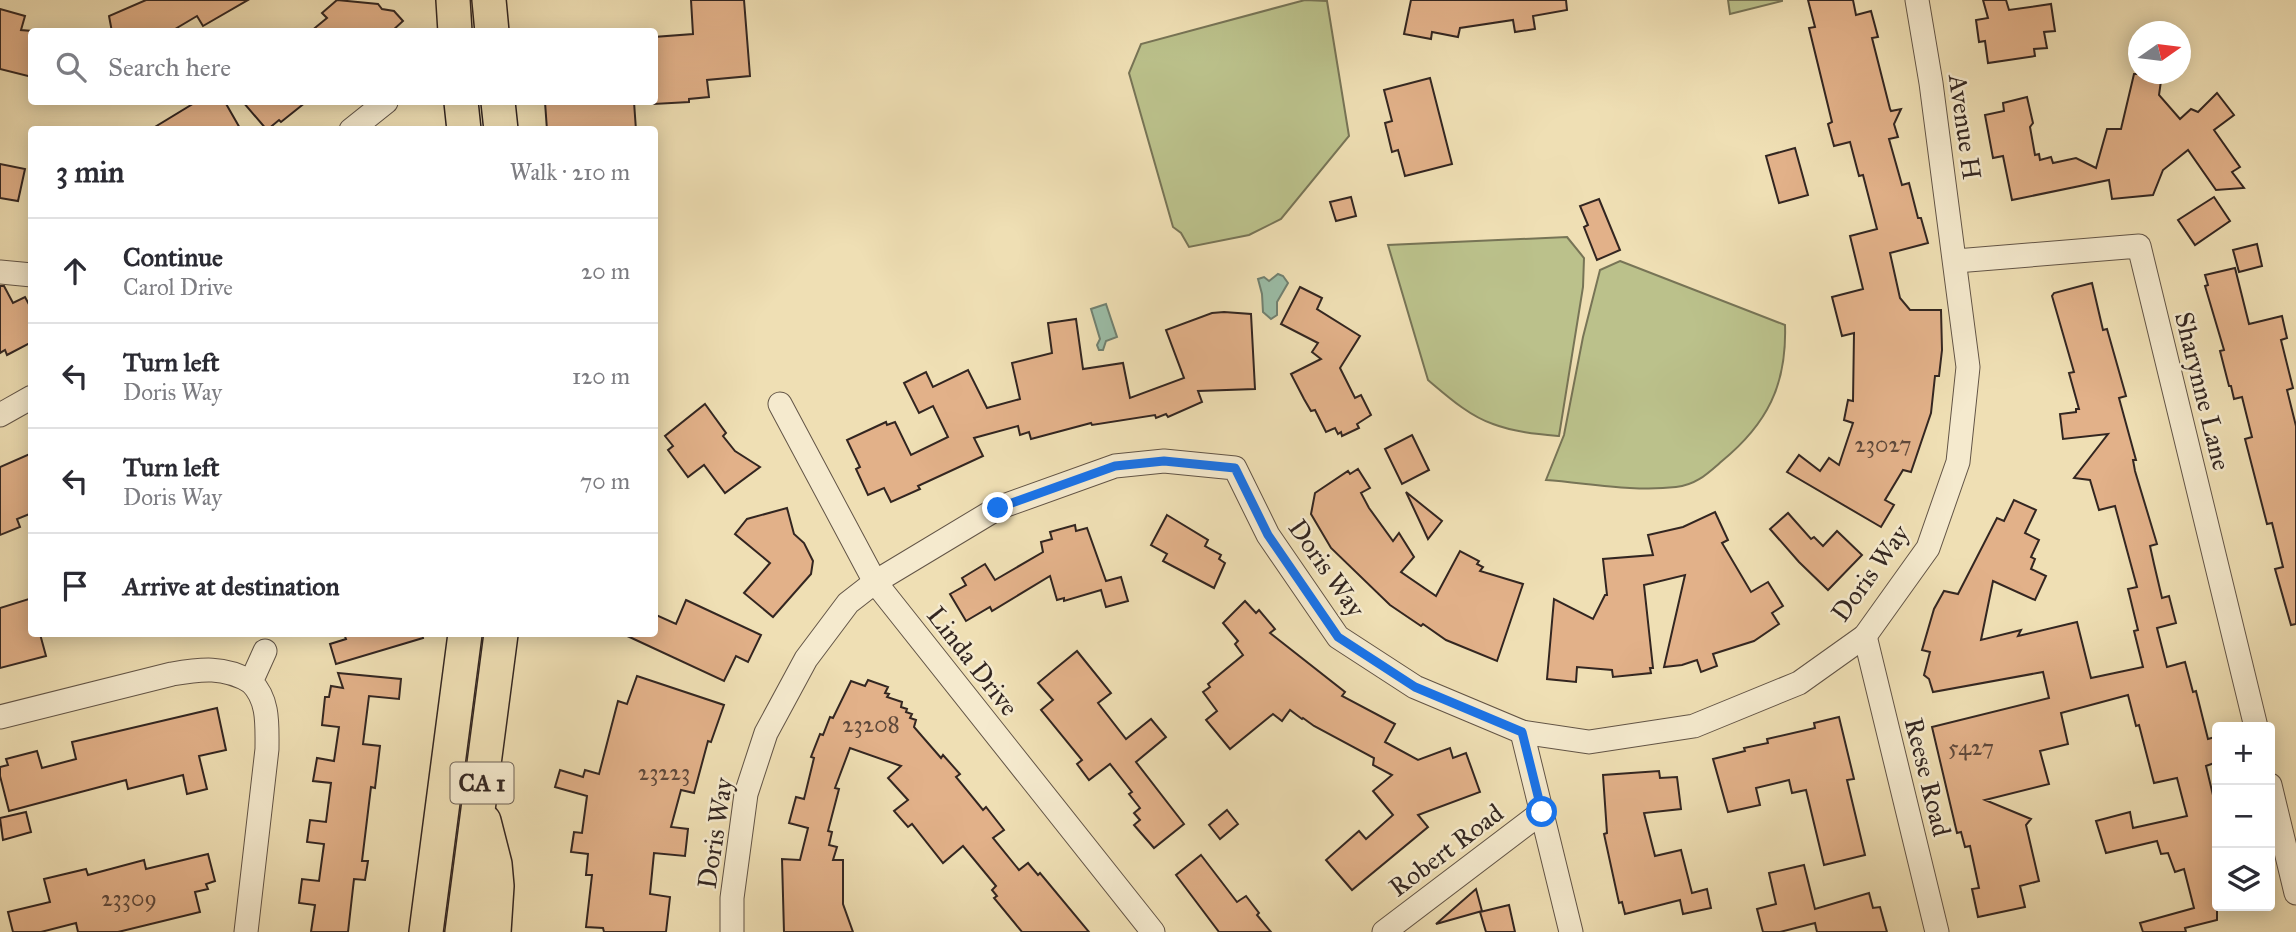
<!DOCTYPE html>
<meta charset="utf-8">
<style>
:root{--surface:#fff;--page:#f2f2f3;--text:#2b2b33;--muted:#7c7c81;--line:#e1e1e2}
body{margin:0;font-family:"IM FELL Great Primer",serif;background:var(--page);color:var(--text)}
.controls{position:absolute;right:21px;bottom:21px;display:grid;overflow:hidden;border-radius:7px;box-shadow:0 4px 18px #0003}
.controls button{width:63px;height:63px;display:grid;place-items:center;padding:0;border:0;border-bottom:2px solid var(--line);background:var(--surface);color:var(--text);font:35px sans-serif}
.compass{position:absolute;left:2128px;top:21px;width:63px;height:63px;border-radius:50%;background:var(--surface);box-shadow:0 4px 18px #0003;rotate:76deg}
.stop{position:absolute;width:21px;height:21px;margin:-16px;border:5px solid #1a73e8;border-radius:50%;background:#fff}
.stop.end{background:#1a73e8;border-color:#fff;box-shadow:0 2px 7px #0008}
.list{margin:0;padding:0;list-style:none}
h2{display:flex;justify-content:space-between;align-items:center;height:91px;margin:0;padding:0 28px;font-size:30px}
h2 small{font-size:23px;font-weight:400;color:var(--muted)}
.list li{display:grid;grid-template-columns:46px 1fr auto;gap:21px;align-items:center;box-sizing:border-box;height:105px;padding:0 28px;border-top:2px solid var(--line)}
.list b{display:block;font-size:26px;white-space:nowrap}
.list p{margin:0;font-size:23px;white-space:nowrap;color:var(--muted)}
.list em{font-size:23px;font-style:normal;color:var(--muted)}
.icon{flex:none;width:38px;height:38px;fill:none;stroke:currentColor;stroke-width:2;stroke-linecap:round;stroke-linejoin:round}
.map{position:relative;flex:none;width:2296px;height:932px;overflow:hidden}
.search{position:absolute;background:var(--surface);box-shadow:0 4px 18px #0003;left:28px;top:28px;width:630px;height:77px;display:flex;align-items:center;gap:18px;box-sizing:border-box;padding:0 24px;border-radius:7px;color:var(--muted);font-size:26px}
.panel{position:absolute;background:var(--surface);box-shadow:0 4px 18px #0003;left:28px;top:126px;width:630px;height:511px;border-radius:7px}
.map>svg:first-child{display:block}
</style>
<div class="map">
<svg width="2296" height="932" viewBox="0 0 2296 932">
<rect width="100%" height="100%" fill="#efdfb4"/>
<filter id="stains"><feTurbulence type="fractalNoise" baseFrequency=".00286" numOctaves="4"/><feColorMatrix values="0 0 0 0 .2 0 0 0 0 .09 0 0 0 0 .02 0 0 0 .5 -.17"/></filter>
<radialGradient id="worn" r=".72"><stop offset=".6" stop-color="#630" stop-opacity="0"/><stop offset="1" stop-color="#630" stop-opacity=".3"/></radialGradient>
<g fill="#bbc18b" stroke="#777456" stroke-width="2">
<polygon points="1305,0 1327,1 1349,136 1281,219 1249,235 1189,247 1181,233 1173,227 1129,73 1141,44"/>
<polygon points="1728,0 1782,0 1782,1 1730,14"/>
<path d="M1567,237L1584,258L1583,287L1559,436C1537,434 1514,432 1493,424C1469,416 1447,396 1428,380L1388,245Z"/>
<path d="M1620,261L1785,325C1787,385 1767,424 1722,461C1707,474 1696,485 1676,487C1633,492 1588,483 1546,480L1564,435L1583,337L1600,270Z"/>
</g>
<g fill="#9bbda7" stroke="#718171" stroke-width="2">
<polygon points="1278,274 1283,276 1288,283 1277,302 1277,315 1271,319 1263,312 1262,294 1258,279 1264,277 1269,281"/>
<polygon points="1106,304 1117,337 1106,341 1103,350 1099,350 1097,345 1100,339 1091,309"/>
</g>
<g fill="#e2b189" stroke="#332621" stroke-width="2">
<polygon points="146,0 248,0 203,26 197,16 170,32 112,32 109,16"/>
<polygon points="337,0 378,4 382,9 394,11 403,21 391,32 310,32 327,18 322,13"/>
<polygon points="691,0 744,0 750,76 707,80 709,97 689,99 689,102 654,104 654,37 693,34"/>
<polygon points="1411,0 1566,0 1567,10 1533,16 1535,29 1515,32 1513,20 1460,28 1458,37 1432,32 1431,39 1404,34"/>
<polygon points="1808,0 1853,0 1856,15 1871,11 1878,37 1872,38 1890,109 1891,111 1901,109 1894,124 1898,137 1889,139 1902,185 1909,183 1918,218 1921,218 1928,243 1890,253 1900,298 1910,310 1941,310 1942,350 1939,376 1935,376 1931,413 1911,472 1903,470 1885,500 1894,505 1881,527 1787,472 1799,455 1820,471 1829,458 1839,465 1853,423 1844,420 1848,400 1853,401 1854,333 1842,336 1832,297 1863,289 1850,236 1877,229 1863,175 1859,176 1850,142 1834,146 1828,124 1832,122 1809,28 1815,27"/>
<polygon points="1983,0 2006,0 2009,10 2051,4 2055,31 2044,32 2047,48 2034,49 2035,56 1988,63 1985,41 1979,42 1976,20 1988,18"/>
<polygon points="0,9 25,16 21,30 32,31 32,77 0,69"/>
<polygon points="2134,74 2162,74 2159,95 2180,119 2191,109 2198,112 2217,93 2234,115 2214,130 2240,167 2232,172 2244,188 2216,190 2188,150 2163,170 2153,195 2112,199 2109,180 2012,200 2003,156 1993,158 1985,115 2004,111 2003,103 2027,97 2033,123 2030,127 2035,155 2039,154 2040,160 2051,157 2053,163 2076,158 2096,168 2107,129 2121,129"/>
<polygon points="1430,78 1452,164 1405,176 1398,150 1392,152 1385,123 1392,121 1384,90"/>
<polygon points="196,102 225,102 241,130 150,130"/>
<polygon points="243,102 306,102 281,122 279,120 267,130"/>
<polygon points="545,102 634,102 636,130 547,130"/>
<polygon points="1795,148 1808,195 1779,203 1766,156"/>
<polygon points="0,164 25,169 18,201 0,198"/>
<polygon points="1351,197 1356,216 1336,221 1330,202"/>
<polygon points="2214,197 2230,221 2195,245 2178,220"/>
<polygon points="1599,199 1620,250 1597,260 1584,227 1588,225 1580,206"/>
<polygon points="2257,244 2262,266 2239,272 2233,250"/>
<polygon points="2235,268 2249,324 2282,316 2287,338 2281,340 2293,388 2287,390 2296,426 2296,624 2291,625 2275,569 2283,567 2272,523 2267,524 2245,439 2252,437 2242,397 2234,399 2231,386 2229,386 2220,351 2224,350 2205,286 2208,285 2205,275"/>
<polygon points="2092,283 2103,330 2107,329 2126,396 2119,398 2136,460 2133,460 2135,471 2157,544 2150,546 2154,564 2162,598 2169,596 2176,623 2157,628 2167,667 2185,662 2193,692 2196,691 2208,739 2215,737 2217,747 2217,762 2206,766 2217,812 2217,920 2185,928 2186,932 2143,932 2140,923 2194,908 2184,869 2175,872 2168,853 2161,854 2157,841 2106,853 2096,821 2130,812 2133,828 2187,816 2177,778 2154,783 2139,725 2136,726 2128,695 2061,713 2068,744 2040,751 2049,784 1985,800 2031,819 2026,825 2039,881 2020,886 2025,907 1978,917 1972,889 1979,888 1970,846 1965,847 1961,832 1957,833 1932,727 2049,698 2043,672 1933,692 1929,679 1924,675 1930,652 1922,650 1934,609 1944,591 1958,594 1997,518 2004,521 2014,500 2036,510 2025,533 2039,540 2031,557 2035,559 2031,569 2046,576 2035,600 1993,581 1981,640 2021,630 2018,636 2077,622 2091,678 2143,667 2134,631 2138,630 2128,589 2137,587 2115,506 2099,510 2090,480 2074,478 2108,434 2063,439 2060,414 2076,412 2076,409 2079,409 2069,373 2074,372 2052,296 2054,293"/>
<polygon points="0,286 4,286 13,303 25,297 32,310 32,342 7,355 5,350 0,353"/>
<polygon points="1300,287 1322,298 1317,309 1360,336 1340,368 1355,398 1361,395 1371,415 1357,424 1359,428 1342,436 1341,432 1338,434 1335,428 1326,432 1315,410 1311,411 1304,399 1291,374 1321,359 1312,352 1318,343 1281,324"/>
<polygon points="1224,312 1251,314 1255,389 1198,391 1202,402 1168,417 1166,414 1156,418 1155,415 1092,425 1091,423 1031,439 1029,432 1020,435 1018,426 974,438 983,456 918,486 920,489 891,502 884,488 868,495 856,469 860,467 847,440 886,422 887,425 895,422 911,455 948,437 933,406 919,413 904,383 926,372 933,387 968,370 987,408 1020,399 1012,363 1052,353 1048,323 1076,319 1083,369 1123,363 1130,398 1184,378 1166,330 1212,313"/>
<polygon points="705,404 726,433 723,436 735,451 760,467 725,493 704,465 688,477 668,450 673,446 665,436"/>
<polygon points="1412,435 1429,470 1402,484 1385,449"/>
<polygon points="32,453 32,513 17,519 20,527 0,535 0,467"/>
<polygon points="1358,469 1370,488 1361,493 1369,508 1393,541 1399,533 1414,557 1401,572 1436,596 1460,551 1479,561 1477,564 1483,567 1480,571 1523,584 1497,661 1446,640 1423,624 1421,626 1390,605 1331,548 1311,514 1315,493 1348,471 1350,474"/>
<polygon points="1406,492 1442,521 1428,539"/>
<polygon points="787,508 794,534 804,543 813,561 811,574 773,617 744,593 770,563 735,534 747,519"/>
<polygon points="1715,512 1728,540 1722,543 1751,592 1768,582 1783,606 1772,613 1779,624 1754,641 1713,654 1717,666 1701,672 1697,660 1682,665 1664,667 1685,575 1644,585 1653,668 1650,668 1651,673 1613,677 1612,670 1577,667 1576,682 1547,679 1554,599 1593,619 1605,595 1607,595 1603,559 1653,555 1648,535 1683,527"/>
<polygon points="1788,513 1811,539 1814,537 1823,546 1837,531 1862,555 1828,590 1799,562 1770,529"/>
<polygon points="1167,515 1208,540 1205,546 1221,555 1219,559 1225,563 1214,588 1163,561 1167,554 1151,545"/>
<polygon points="1075,525 1076,531 1087,528 1106,581 1121,577 1128,601 1106,607 1101,590 1064,601 1064,598 1057,600 1050,576 992,611 990,607 966,621 950,594 966,585 962,578 985,564 995,580 1043,552 1041,542 1052,539 1050,532"/>
<polygon points="32,598 32,634 40,634 46,656 0,668 0,608"/>
<polygon points="686,600 761,635 748,662 736,656 724,681 623,634 654,634 654,614 676,624"/>
<polygon points="1245,601 1256,613 1259,610 1275,629 1270,633 1345,692 1342,696 1395,724 1385,742 1418,760 1450,748 1453,758 1466,753 1480,792 1418,815 1428,827 1352,890 1326,860 1359,831 1366,839 1393,815 1373,791 1392,775 1373,765 1374,758 1314,726 1303,718 1302,719 1290,710 1282,721 1273,714 1230,749 1206,720 1217,711 1203,692 1210,687 1208,684 1243,655 1235,644 1238,641 1223,623"/>
<polygon points="344,634 422,634 423,638 336,664 330,644 346,639"/>
<polygon points="1077,651 1111,693 1098,703 1126,739 1151,719 1166,737 1136,762 1184,824 1154,848 1134,825 1140,820 1134,813 1140,808 1129,794 1132,792 1110,764 1089,780 1077,764 1082,760 1041,710 1053,700 1038,683"/>
<polygon points="338,673 401,679 399,699 369,696 363,744 380,746 375,788 371,787 362,861 368,861 365,880 354,879 348,932 311,932 315,905 299,903 302,879 319,881 324,844 307,842 310,820 326,822 331,783 313,781 317,758 334,761 339,727 322,725 325,697 329,697 331,686 343,688"/>
<polygon points="637,676 724,705 711,742 708,741 694,793 681,790 671,827 688,829 685,856 654,853 650,894 670,897 666,932 604,932 603,928 586,927 592,875 586,875 588,854 571,852 574,832 582,833 587,796 555,787 560,770 583,777 585,770 599,774 618,701 627,704"/>
<polygon points="868,680 888,687 885,693 889,694 887,697 902,702 901,707 907,709 906,712 912,714 910,718 916,720 914,727 941,758 943,755 960,774 956,777 983,810 986,807 1004,830 993,838 1019,870 1028,863 1038,875 1040,873 1089,932 1022,932 994,898 997,896 992,890 996,886 963,846 943,863 912,824 908,827 894,811 908,800 888,778 901,766 850,748 835,788 839,789 828,831 832,832 829,845 837,847 833,860 843,860 843,904 853,932 784,932 782,859 800,860 808,828 789,823 796,797 804,799 814,758 811,757 820,734 823,735 830,717 833,718 851,681 865,686"/>
<polygon points="217,708 226,750 199,756 207,789 187,794 183,775 128,789 126,780 9,811 0,776 0,767 8,765 6,759 37,751 42,768 76,759 72,742"/>
<polygon points="1839,717 1854,779 1847,780 1865,855 1824,865 1806,790 1792,793 1789,780 1756,788 1760,805 1728,812 1713,759 1745,751 1744,748 1768,743 1767,739 1815,728 1814,723"/>
<polygon points="1659,771 1660,778 1677,777 1681,809 1644,813 1655,856 1681,850 1692,893 1707,889 1711,908 1683,914 1680,900 1625,914 1622,902 1619,903 1604,834 1607,833 1603,775"/>
<polygon points="1227,810 1238,824 1220,839 1209,825"/>
<polygon points="26,812 31,832 3,840 0,818"/>
<polygon points="208,854 215,881 206,884 208,889 195,892 200,912 118,932 78,932 76,923 41,932 13,932 8,912 50,902 44,879 86,869 88,875 144,860 146,869"/>
<polygon points="1201,855 1237,902 1246,896 1259,913 1257,915 1271,932 1219,932 1176,875"/>
<polygon points="1804,865 1815,909 1869,893 1873,908 1880,907 1887,932 1817,932 1815,923 1780,932 1763,932 1757,909 1776,904 1769,873"/>
<polygon points="1476,889 1482,911 1436,924"/>
<polygon points="1509,905 1515,932 1486,932 1480,912"/>
</g>
<g fill="none" stroke-linecap="round" stroke-linejoin="round">
<defs>
<g id="minor">
<polyline points="351,130 386,102"/>
<polyline points="1956,261 2139,246 2256,727"/>
<polyline points="0,272 32,275"/>
<polyline points="780,404 875,582 1153,932"/>
<polyline points="0,415 32,397"/>
<polyline points="1865,636 1937,932"/>
<path d="M0,717L172,674C201,669 224,666 251,682"/>
<polyline points="1522,732 1571,932"/>
<polyline points="2270,785 2296,893"/>
<path d="M246,932L267,749C267,724 269,700 251,682L265,651"/>
<polyline points="732,932 732,898 746,794 766,733 806,659 848,603 875,582 998,508 1115,466 1164,461 1235,468 1268,535 1338,637 1415,687 1522,732 1589,742 1694,726 1799,683 1865,636 1928,548 1958,462 1968,367 1931,83 1917,0"/>
<polyline points="1384,932 1542,812"/>
</g>
<g id="highway">
<polyline points="453,0 455,32"/>
<polyline points="489,0 492,32"/>
<polyline points="461,102 464,130"/>
<polyline points="498,102 501,130"/>
<polyline points="484,821 495,864 497,886 494,932"/>
<polyline points="426,932 465,634"/>
<polyline points="462,932 501,634"/>
</g>
</defs>
<use href="#minor" stroke="#625446" stroke-width="25"/>
<use href="#highway" stroke="#332621" stroke-width="36"/>
<use href="#minor" stroke="#f5eace" stroke-width="23"/>
<use href="#highway" stroke="#efdfb4" stroke-width="33"/>
</g>
<g fill="none" stroke-linecap="round" stroke-linejoin="round">
<polyline stroke="#1a73e8" stroke-width="9" points="998,508 1115,466 1164,461 1235,468 1268,535 1338,637 1415,687 1522,732 1542,812"/>
</g>
<g text-anchor="middle" stroke-width="5" stroke-linejoin="round" paint-order="stroke">
<g font-size="23" fill="#5f493b">
<text x="1883" y="452">23027</text>
<text x="871" y="732">23208</text>
<text x="1971" y="755">5427</text>
<text x="664" y="780">23223</text>
<text x="129" y="906">23309</text>
</g>
<rect fill="#f5eace" stroke="#6d6155" stroke-width="2" x="450.5" y="762.5" width="63" height="41" rx="5"/>
<g font-size="24" font-weight="bold" fill="#332621">
<text x="482" y="791">CA 1</text>
</g>
<g font-size="26" fill="#332621" stroke="#f5eace">
<text transform="translate(1965 127) rotate(82)" y="9">Avenue H</text>
<text transform="translate(2203 391) rotate(76)" y="9">Sharynne Lane</text>
<text transform="translate(1327 568) rotate(55)" y="9">Doris Way</text>
<text transform="translate(1870 573) rotate(-54)" y="9">Doris Way</text>
<text transform="translate(973 661) rotate(52)" y="9">Linda Drive</text>
<text transform="translate(1928 777) rotate(76)" y="9">Reese Road</text>
<text transform="translate(715 833) rotate(-81)" y="9">Doris Way</text>
<text transform="translate(1446 850) rotate(-37)" y="9">Robert Road</text>
</g>
</g>
<rect width="100%" height="100%" filter="url(#stains)"/>
<rect width="100%" height="100%" fill="url(#worn)"/>
</svg>
<div class="controls">
<button>+</button>
<button>−</button>
<button><svg class="icon" aria-label="layers" viewBox="0 0 24 24"><path d="M12 4l9 5-9 5-9-5zM3 14l9 5 9-5"/></svg></button>
</div>
<svg class="compass" viewBox="-18 -18 36 36"><path d="M0-13l5 13h-10z" fill="#e53935"/><path d="M0 13l5-13h-10z" fill="#7c7c81"/></svg>
<div class="stop" style="left:1542px;top:812px"></div>
<div class="stop end" style="left:998px;top:508px"></div>
<div class="search"><svg class="icon" aria-label="search" viewBox="0 0 24 24"><circle cx="10" cy="10" r="6"/><path d="M15 15l6 6"/></svg>Search here</div>
<section class="panel">
<h2>3 min<small>Walk · 210 m</small></h2>
<ul class="list">
<li><svg class="icon" aria-label="ahead" viewBox="0 0 24 24"><path d="M12 20V5M6 11l6-6 6 6"/></svg><div><b>Continue</b><p>Carol Drive</p></div><em>20 m</em></li>
<li><svg class="icon" aria-label="left" viewBox="0 0 24 24"><path d="M17 20v-9H6M10 6l-5 5 5 5"/></svg><div><b>Turn left</b><p>Doris Way</p></div><em>120 m</em></li>
<li><svg class="icon" aria-label="left" viewBox="0 0 24 24"><path d="M17 20v-9H6M10 6l-5 5 5 5"/></svg><div><b>Turn left</b><p>Doris Way</p></div><em>70 m</em></li>
<li><svg class="icon" aria-label="arrive" viewBox="0 0 24 24"><path d="M6 21V4h12l-3 4 3 4H6"/></svg><div><b>Arrive at destination</b></div></li>
</ul>
</section>
</div>
